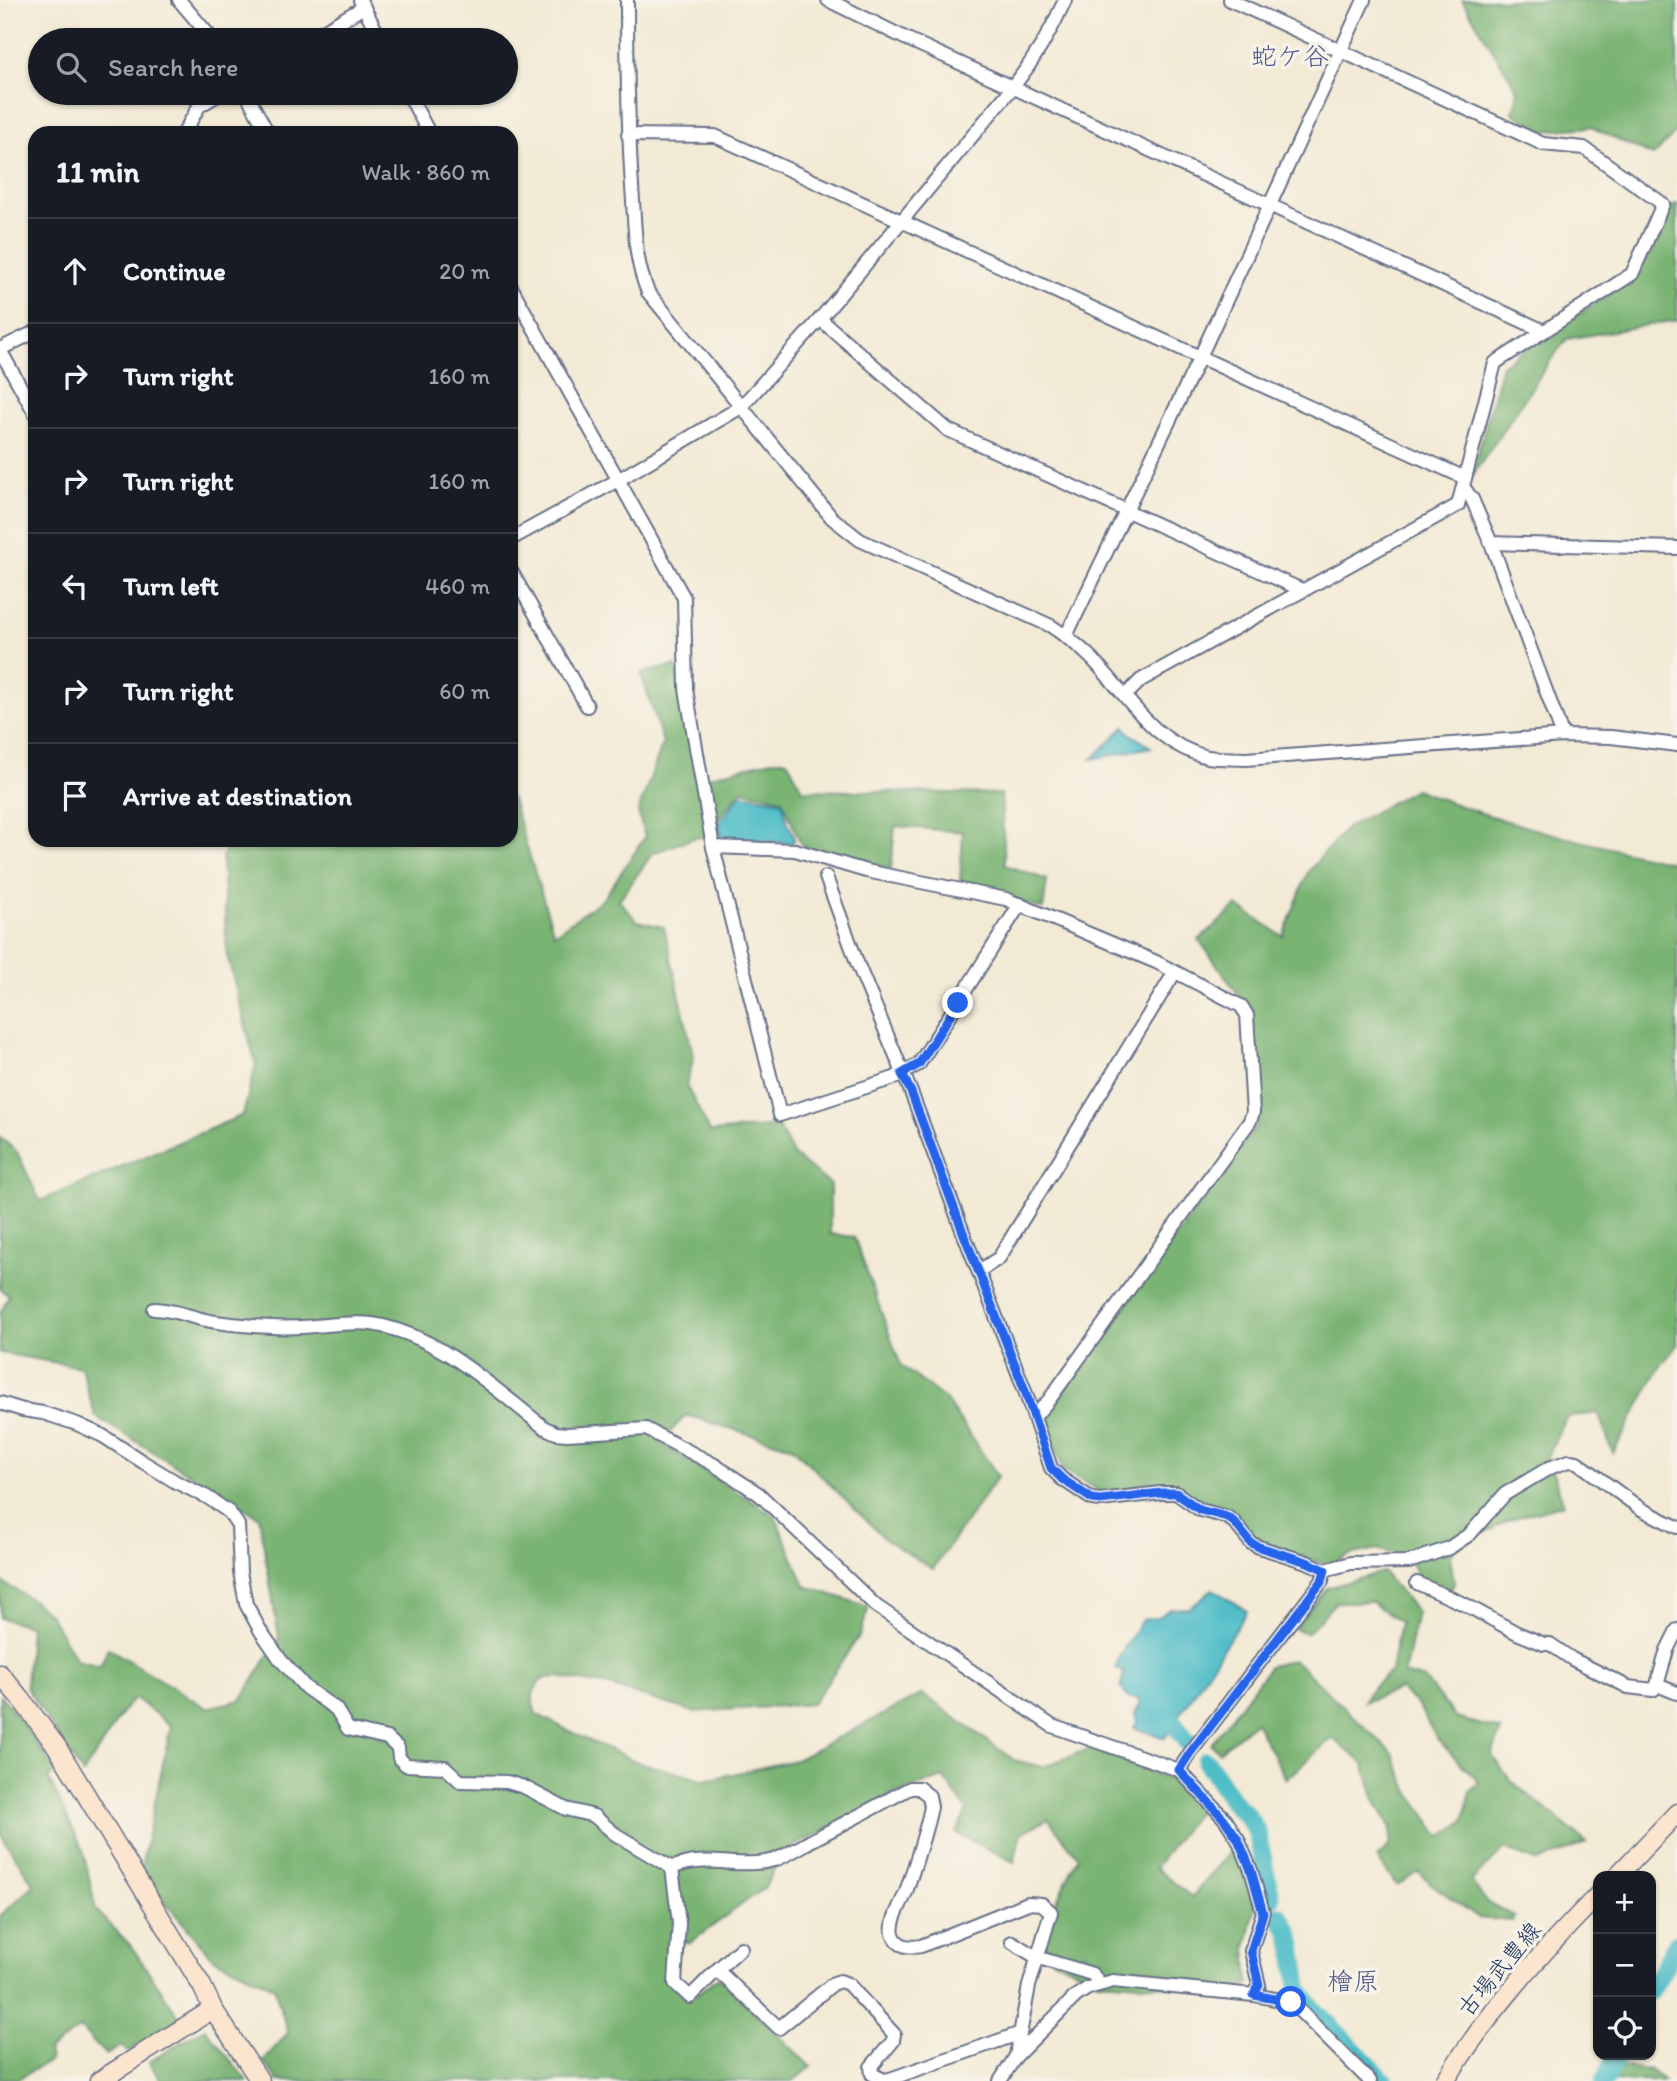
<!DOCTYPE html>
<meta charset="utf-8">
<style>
:root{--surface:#171b24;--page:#20242c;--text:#f1f3f6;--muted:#9ea1a6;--line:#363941}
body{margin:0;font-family:Itim,"Klee One",sans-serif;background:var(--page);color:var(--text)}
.controls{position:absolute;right:21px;bottom:21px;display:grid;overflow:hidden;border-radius:14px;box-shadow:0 2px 5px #0004}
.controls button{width:63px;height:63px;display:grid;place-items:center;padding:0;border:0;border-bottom:2px solid var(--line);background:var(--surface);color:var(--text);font:35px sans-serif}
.stop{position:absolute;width:21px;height:21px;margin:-16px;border:5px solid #2563eb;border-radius:50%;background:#fff}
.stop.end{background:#2563eb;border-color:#fff;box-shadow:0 2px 7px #0008}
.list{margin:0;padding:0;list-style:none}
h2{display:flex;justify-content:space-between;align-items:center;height:91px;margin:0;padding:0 28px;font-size:30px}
h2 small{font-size:23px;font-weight:400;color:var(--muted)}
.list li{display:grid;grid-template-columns:46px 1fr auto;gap:21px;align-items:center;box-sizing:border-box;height:105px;padding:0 28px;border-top:2px solid var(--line)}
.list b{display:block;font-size:26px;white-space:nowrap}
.list em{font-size:23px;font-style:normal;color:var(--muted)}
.icon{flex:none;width:38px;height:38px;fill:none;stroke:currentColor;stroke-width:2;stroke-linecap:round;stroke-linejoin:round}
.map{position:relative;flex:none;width:1677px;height:2081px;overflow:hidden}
.search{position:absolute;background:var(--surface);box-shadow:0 2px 5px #0004;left:28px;top:28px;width:490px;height:77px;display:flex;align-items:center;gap:18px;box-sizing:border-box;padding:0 24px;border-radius:38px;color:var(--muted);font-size:26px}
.panel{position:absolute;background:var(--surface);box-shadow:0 2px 5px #0004;left:28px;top:126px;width:490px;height:721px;border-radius:21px}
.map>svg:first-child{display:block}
</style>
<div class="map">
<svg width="1677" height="2081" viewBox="0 0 1677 2081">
<rect width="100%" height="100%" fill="#f7f3e8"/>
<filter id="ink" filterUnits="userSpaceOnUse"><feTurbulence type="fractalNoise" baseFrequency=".0143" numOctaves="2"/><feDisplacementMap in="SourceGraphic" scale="14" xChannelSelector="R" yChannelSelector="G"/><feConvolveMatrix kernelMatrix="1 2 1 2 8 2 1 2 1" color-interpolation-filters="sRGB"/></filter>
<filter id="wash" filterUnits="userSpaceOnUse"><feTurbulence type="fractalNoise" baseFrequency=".00686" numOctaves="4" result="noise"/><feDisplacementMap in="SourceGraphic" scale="28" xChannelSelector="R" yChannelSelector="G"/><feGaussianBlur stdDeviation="1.57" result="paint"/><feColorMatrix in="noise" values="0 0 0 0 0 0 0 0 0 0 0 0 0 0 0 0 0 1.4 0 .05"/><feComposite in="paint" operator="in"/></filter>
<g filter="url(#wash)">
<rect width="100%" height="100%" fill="#f3ead5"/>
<g fill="#7ab473" stroke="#4a7268" stroke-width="2">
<polygon points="1462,0 1677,0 1677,131 1653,156 1591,127 1542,131 1513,113 1518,91"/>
<polygon points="1677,204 1677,320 1567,339 1550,361 1471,478 1502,365 1639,274 1671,207"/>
<polygon points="676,666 696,780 772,760 787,760 803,790 1001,794 1005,865 1047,880 1043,909 960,883 963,832 895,826 891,869 802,846 782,799 742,790 716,821 720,839 696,837 653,853 619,900 637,921 664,927 694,1058 686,1085 710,1132 778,1126 794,1156 830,1184 830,1234 854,1237 901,1366 945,1399 998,1476 933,1569 886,1540 792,1447 686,1415 660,1443 775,1516 805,1586 869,1607 860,1635 812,1704 694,1712 609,1686 558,1677 546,1678 538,1683 533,1694 533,1703 536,1714 579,1736 640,1763 705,1780 796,1760 922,1694 1014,1760 1043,1767 1091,1748 1179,1783 1201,1807 1155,1868 1192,1897 1234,1846 1257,1900 1246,1949 1249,1984 1228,1990 1098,1981 1033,1949 1078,1857 1048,1819 1021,1833 1014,1862 956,1833 967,1810 943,1777 890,1796 783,1852 765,1887 690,1943 674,1939 671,1984 689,2001 718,1977 811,2067 793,2081 278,2081 263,2061 288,2033 274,1987 213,1958 140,1873 171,1726 135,1698 125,1708 83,1774 26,1687 30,1626 0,1618 0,1581 31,1599 50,1615 76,1660 100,1666 108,1648 207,1708 241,1700 279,1638 259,1517 95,1416 81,1367 0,1353 0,1314 9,1296 0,1289 0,1137 17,1152 40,1201 243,1115 256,1065 227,955 222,858 231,840 511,840 511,796 554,934 603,899 645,837 638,812 663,743 641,673"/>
<path d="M1415,789C1499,823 1588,844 1677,863V1345L1660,1367L1613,1453L1598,1413L1567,1417L1547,1456L1564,1504L1511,1519L1455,1548L1450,1556L1454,1583L1448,1593L1419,1580L1409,1558L1377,1549L1349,1555L1328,1565L1261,1544L1203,1505L1180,1484L1101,1492L1063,1470L1045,1416L1256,1126L1259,1102L1251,1012L1199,940L1237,906L1283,936L1308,872L1346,828Z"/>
<polygon points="1383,1572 1417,1612 1404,1674 1425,1680 1456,1718 1501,1730 1492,1756 1511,1781 1587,1843 1538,1862 1505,1849 1471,1881 1487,1902 1514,1916 1511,1921 1479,1918 1434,1886 1419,1872 1397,1886 1377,1858 1390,1845 1391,1828 1375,1800 1364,1764 1332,1738 1286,1779 1255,1722 1219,1752 1211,1744 1270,1666 1294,1660 1393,1754 1409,1792 1441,1837 1464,1821 1470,1791 1479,1782 1437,1739 1417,1704 1400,1689 1364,1702 1371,1689 1391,1671 1400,1622 1371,1602 1336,1602 1307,1633 1294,1628 1327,1588"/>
<polygon points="0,1696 10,1706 56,1771 48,1778 83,1850 96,1910 131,1946 180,2018 128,2052 121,2046 106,2055 80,2028 48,2051 50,2061 16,2080 9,2078 0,2080 0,1916 34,1885 0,1833"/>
<polygon points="205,2028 247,2081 161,2081 149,2062"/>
<polygon points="1626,2067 1651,2070 1664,2081 1608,2081 1611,2075"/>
</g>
<g fill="#50bdc8" stroke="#367693" stroke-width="2">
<polygon points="1125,726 1129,733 1151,747 1092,759"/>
<polygon points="741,794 782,801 788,824 794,835 794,842 789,843 727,838 721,835 719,823"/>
<polygon points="1213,1589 1247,1611 1165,1738 1134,1728 1138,1721 1135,1714 1140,1705 1139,1699 1127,1697 1121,1687 1124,1672 1116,1668 1120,1655 1142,1620 1156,1618 1170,1609 1189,1608"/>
</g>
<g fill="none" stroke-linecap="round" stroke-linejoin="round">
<g stroke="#50bdc8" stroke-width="19">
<polyline points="1174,1723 1187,1742"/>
<polyline points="1206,1761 1236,1806 1247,1816 1257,1832 1271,1898"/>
<polyline points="1279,1916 1289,1931 1293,1945 1299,1987 1308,2004 1384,2081"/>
<polyline points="1651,1991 1677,1943"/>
<polyline points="1604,2081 1618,2055"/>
</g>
</g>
</g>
<g filter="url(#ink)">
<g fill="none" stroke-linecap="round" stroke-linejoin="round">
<defs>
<g id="street">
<polyline points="179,0 213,40"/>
<polyline points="360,0 381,40"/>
<path d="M627,0C627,67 628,134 633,201C635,232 635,262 648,292L832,518L860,540L1051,626C1063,634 1075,643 1086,653C1125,689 1150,744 1208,757C1220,759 1234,758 1246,759L1563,736L1611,737L1677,745"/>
<polyline points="828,0 905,38 1544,331"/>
<polyline points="308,40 364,7"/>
<polyline points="246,93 268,133"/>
<polyline points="408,93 429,133"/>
<polyline points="184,133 199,106 221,93"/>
<polyline points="628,135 715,136 1465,478"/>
<polyline points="511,287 684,598 686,689 713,847 780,1115 894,1078 919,1064 1020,904"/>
<polyline points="820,319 948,430 1302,590"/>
<polyline points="0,349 35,332"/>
<polyline points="0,350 35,413"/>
<polyline points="1464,488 1472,499 1491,543 1563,736"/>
<path d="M511,539L618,480L741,407L820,319L1013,87C1034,60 1051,32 1065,0"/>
<polyline points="1491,543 1677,548"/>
<polyline points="511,571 587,706"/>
<polyline points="1066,636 1200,357 1364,0"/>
<polyline points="1125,696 1141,680 1458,505 1495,363 1632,274 1663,204 1584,148 1543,144 1230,0"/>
<polyline points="713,847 795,850 866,871 1006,899 1156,962 1241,1006 1247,1015 1253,1112 1250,1121 1049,1400 1035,1416"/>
<polyline points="826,877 858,965 911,1092 963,1232 1024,1388 1051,1468 1062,1479 1092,1499 1100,1500 1161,1493 1176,1493 1200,1510 1227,1517 1234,1522 1251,1543 1259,1547 1307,1562 1325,1570 1351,1563 1409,1562 1449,1548 1470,1534 1505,1494 1549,1468 1569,1461 1577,1462 1641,1509 1677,1527"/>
<polyline points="979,1271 999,1258 1175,972"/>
<path d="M154,1309C170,1309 185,1315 201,1319C214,1322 229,1324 243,1325C263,1327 283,1328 302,1327C326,1326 349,1321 372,1324C440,1335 493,1388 545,1428L556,1433L567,1434L646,1429L713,1464L759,1494L876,1606L1052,1726L1179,1770L1225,1819L1238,1839L1251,1870L1263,1912L1251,1951L1259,1985L1254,1995"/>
<path d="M0,1403L23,1410L43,1413L77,1424L103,1436L143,1462L176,1482L207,1497L229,1512L238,1525L240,1572L246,1604L260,1630L280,1659L306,1688L336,1709L348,1729L387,1738L398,1748L399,1758L406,1765L445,1767L460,1781L507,1782L524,1787L566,1809L594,1816L615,1834L672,1868C705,1853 740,1870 774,1860C789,1855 804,1844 818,1837C849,1821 879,1805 910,1788H919L929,1796L931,1807C925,1836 915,1864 906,1892C901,1905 890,1921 893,1934C897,1947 910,1948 921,1946L1028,1903L1042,1904L1051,1912L1029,1986L1016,2056"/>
<polyline points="1417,1583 1466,1605 1517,1633 1544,1644 1550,1644 1572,1659 1628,1687 1653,1690 1657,1685 1677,1693"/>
<polyline points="1657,1685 1667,1650 1677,1630"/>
<polyline points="1179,1770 1190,1753 1322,1581 1325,1570"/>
<polyline points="672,1868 679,1923 675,1983 690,1997 717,1970"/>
<polyline points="1012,1942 1036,1957 1092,1974 1100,1983"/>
<polyline points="741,1948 717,1970 779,2028 834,1983 840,1981 848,1984 894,2034 893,2041 871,2067 872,2074 884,2080 890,2079 1018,2034"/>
<polyline points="1000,2081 1016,2056 1076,1996 1088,1988 1113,1981 1254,1995 1291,2002 1370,2081"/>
</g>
<g id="secondary">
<polyline points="0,1674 21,1699 57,1747 202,1986 213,2009 260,2081"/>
<polyline points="1617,1876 1677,1813"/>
<polyline points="99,2081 213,2009"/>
<path d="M1445,2081C1488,2012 1542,1952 1598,1895"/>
</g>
</defs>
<use href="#street" stroke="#677088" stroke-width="16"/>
<use href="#secondary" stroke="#677088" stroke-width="21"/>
<use href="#street" stroke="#fff" stroke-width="12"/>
<use href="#secondary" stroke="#fce5cf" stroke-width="18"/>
</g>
</g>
<g fill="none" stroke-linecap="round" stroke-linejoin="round" filter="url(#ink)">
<polyline stroke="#2563eb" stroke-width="9" points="958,1003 919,1064 902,1074 911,1092 963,1232 1024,1388 1051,1468 1062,1479 1092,1499 1100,1500 1161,1493 1176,1493 1200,1510 1227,1517 1234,1522 1251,1543 1259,1547 1307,1562 1325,1570 1322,1581 1190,1753 1179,1770 1224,1819 1238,1839 1251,1870 1263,1913 1251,1951 1259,1985 1254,1995 1291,2002"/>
</g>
<g text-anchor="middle" stroke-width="7" stroke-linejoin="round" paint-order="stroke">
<g font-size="23" fill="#1b2f5e" stroke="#f7f3e8">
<text transform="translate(1499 1969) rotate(-50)" y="8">古場武豊線</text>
</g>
<g font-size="26" fill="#525a8e" stroke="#f7f3e8">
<text x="1290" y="65">蛇ケ谷</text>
<text x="1353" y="1990">檜原</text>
</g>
</g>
</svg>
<div class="controls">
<button>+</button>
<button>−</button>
<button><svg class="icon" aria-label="locate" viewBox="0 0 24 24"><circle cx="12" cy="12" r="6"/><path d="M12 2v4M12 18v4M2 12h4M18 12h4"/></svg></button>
</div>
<div class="stop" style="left:1291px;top:2002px"></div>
<div class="stop end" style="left:958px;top:1003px"></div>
<div class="search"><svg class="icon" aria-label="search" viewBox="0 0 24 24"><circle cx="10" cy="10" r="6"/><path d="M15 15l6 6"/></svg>Search here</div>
<section class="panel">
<h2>11 min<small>Walk · 860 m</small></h2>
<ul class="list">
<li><svg class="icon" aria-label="ahead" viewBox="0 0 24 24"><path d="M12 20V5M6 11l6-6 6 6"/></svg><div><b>Continue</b></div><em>20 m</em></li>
<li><svg class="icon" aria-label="right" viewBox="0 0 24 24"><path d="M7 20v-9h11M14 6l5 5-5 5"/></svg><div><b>Turn right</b></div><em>160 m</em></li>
<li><svg class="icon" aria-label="right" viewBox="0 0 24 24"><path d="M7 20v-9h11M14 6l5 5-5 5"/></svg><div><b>Turn right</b></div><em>160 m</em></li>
<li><svg class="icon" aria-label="left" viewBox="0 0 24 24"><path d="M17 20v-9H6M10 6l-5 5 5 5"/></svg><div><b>Turn left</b></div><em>460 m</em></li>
<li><svg class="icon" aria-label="right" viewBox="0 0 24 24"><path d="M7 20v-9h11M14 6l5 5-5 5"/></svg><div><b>Turn right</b></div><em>60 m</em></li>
<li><svg class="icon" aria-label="arrive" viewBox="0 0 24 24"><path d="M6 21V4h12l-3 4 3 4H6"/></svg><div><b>Arrive at destination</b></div></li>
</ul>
</section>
</div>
